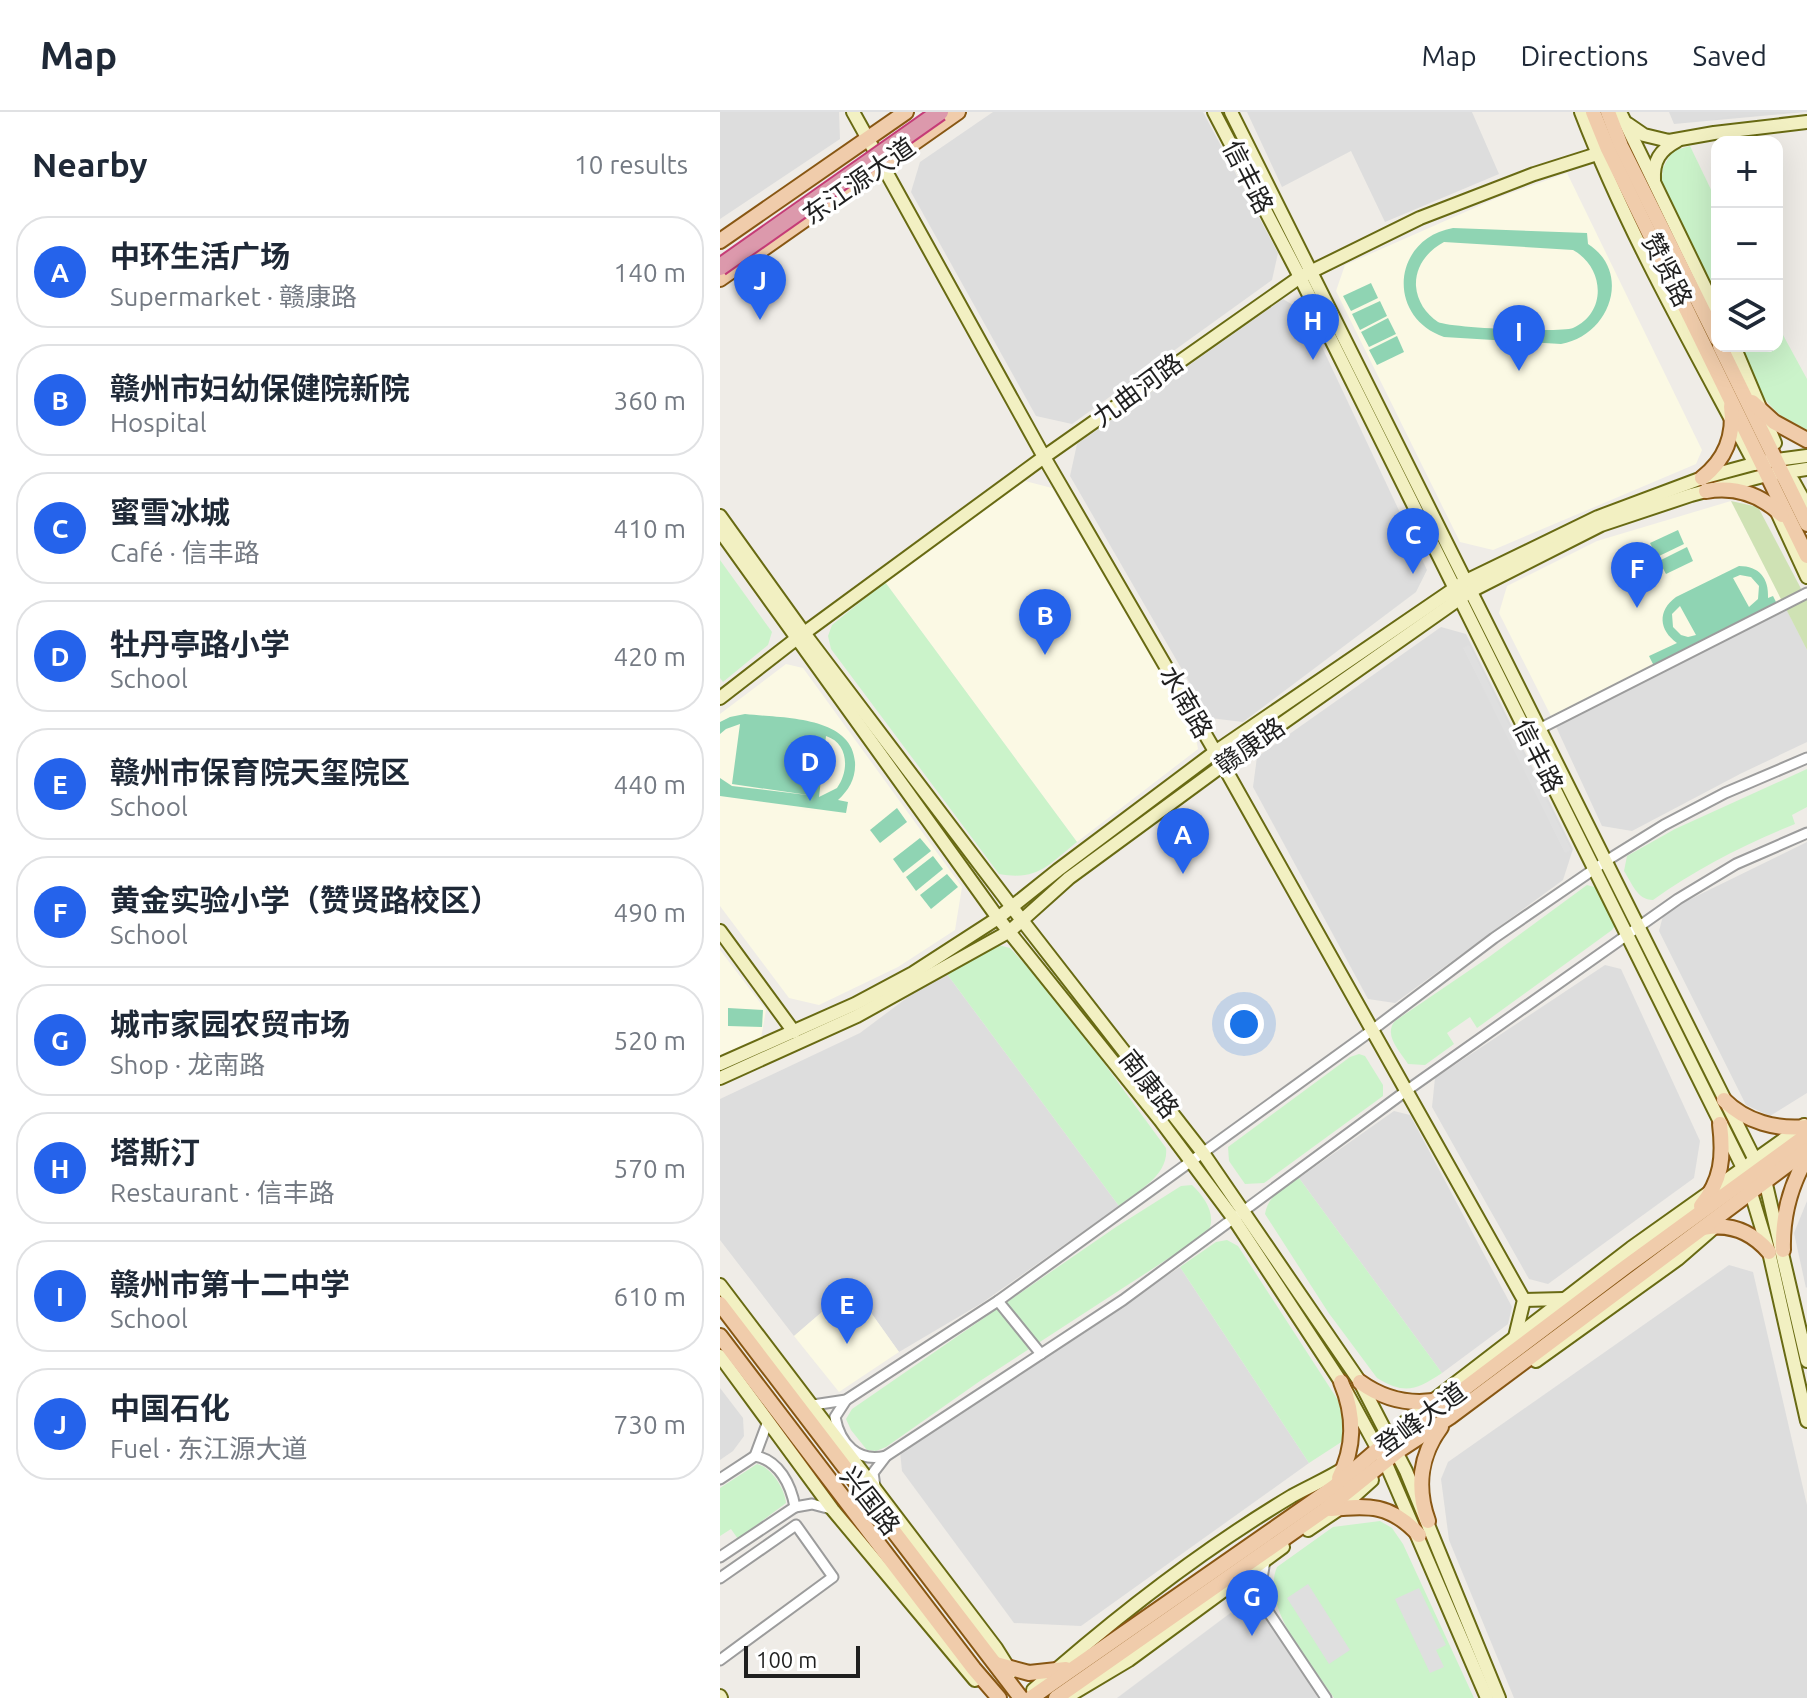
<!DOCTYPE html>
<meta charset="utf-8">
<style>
:root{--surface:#fff;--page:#f2f2f3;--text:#1f2937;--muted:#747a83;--line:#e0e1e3;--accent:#2563eb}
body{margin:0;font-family:Ubuntu,"Noto Sans SC",sans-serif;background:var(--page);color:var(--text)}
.controls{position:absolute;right:24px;top:24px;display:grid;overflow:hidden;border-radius:16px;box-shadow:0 8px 32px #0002}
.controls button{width:72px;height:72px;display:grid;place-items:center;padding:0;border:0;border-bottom:2px solid var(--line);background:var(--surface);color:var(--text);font:40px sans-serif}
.scale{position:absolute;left:24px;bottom:20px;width:116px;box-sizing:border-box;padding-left:8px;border:4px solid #1f1f1f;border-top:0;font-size:22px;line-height:28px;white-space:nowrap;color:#1f1f1f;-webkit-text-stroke:6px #fff;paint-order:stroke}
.you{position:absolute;left:524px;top:912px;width:28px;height:28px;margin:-20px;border:6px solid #fff;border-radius:50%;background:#1a73e8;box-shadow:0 0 0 12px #1a73e833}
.badge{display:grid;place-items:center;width:52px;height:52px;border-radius:50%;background:var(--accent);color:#fff;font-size:26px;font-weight:700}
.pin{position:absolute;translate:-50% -66px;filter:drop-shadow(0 2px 4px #0008)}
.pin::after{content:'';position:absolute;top:42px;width:28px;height:24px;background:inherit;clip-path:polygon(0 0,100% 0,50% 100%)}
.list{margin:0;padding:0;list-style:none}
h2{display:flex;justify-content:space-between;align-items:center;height:104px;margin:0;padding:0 32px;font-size:34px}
h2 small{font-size:26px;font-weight:400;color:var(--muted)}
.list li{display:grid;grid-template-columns:52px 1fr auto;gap:24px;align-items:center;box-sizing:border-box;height:112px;margin:0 16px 16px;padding:0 16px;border:2px solid var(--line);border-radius:32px}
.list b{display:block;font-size:30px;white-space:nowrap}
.list p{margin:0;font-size:26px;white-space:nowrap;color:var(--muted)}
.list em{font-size:26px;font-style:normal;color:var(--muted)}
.icon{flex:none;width:44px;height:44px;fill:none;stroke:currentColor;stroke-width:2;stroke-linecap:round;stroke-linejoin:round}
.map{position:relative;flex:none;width:1087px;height:1586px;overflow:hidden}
header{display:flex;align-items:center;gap:48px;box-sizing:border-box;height:112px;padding:0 40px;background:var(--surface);border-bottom:2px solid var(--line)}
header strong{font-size:38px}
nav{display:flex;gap:44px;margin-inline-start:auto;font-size:28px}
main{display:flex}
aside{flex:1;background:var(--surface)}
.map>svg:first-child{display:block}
</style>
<header>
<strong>Map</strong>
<nav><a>Map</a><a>Directions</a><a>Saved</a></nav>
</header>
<main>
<aside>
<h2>Nearby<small>10 results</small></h2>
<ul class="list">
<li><span class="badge">A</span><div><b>中环生活广场</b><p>Supermarket · 赣康路</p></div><em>140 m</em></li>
<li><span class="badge">B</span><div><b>赣州市妇幼保健院新院</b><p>Hospital</p></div><em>360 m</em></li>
<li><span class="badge">C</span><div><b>蜜雪冰城</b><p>Café · 信丰路</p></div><em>410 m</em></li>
<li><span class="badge">D</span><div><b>牡丹亭路小学</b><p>School</p></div><em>420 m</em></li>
<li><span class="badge">E</span><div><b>赣州市保育院天玺院区</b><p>School</p></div><em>440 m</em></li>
<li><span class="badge">F</span><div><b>黄金实验小学（赞贤路校区）</b><p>School</p></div><em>490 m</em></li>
<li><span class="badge">G</span><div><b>城市家园农贸市场</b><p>Shop · 龙南路</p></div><em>520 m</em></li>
<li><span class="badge">H</span><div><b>塔斯汀</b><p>Restaurant · 信丰路</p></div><em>570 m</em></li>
<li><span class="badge">I</span><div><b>赣州市第十二中学</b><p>School</p></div><em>610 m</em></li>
<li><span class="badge">J</span><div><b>中国石化</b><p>Fuel · 东江源大道</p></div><em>730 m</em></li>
</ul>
</aside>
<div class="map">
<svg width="1087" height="1586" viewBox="0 0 1087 1586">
<rect width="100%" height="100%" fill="#efece7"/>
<g fill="#ddd">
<polygon points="0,0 119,0 120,27 0,107"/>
<polygon points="273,0 483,0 558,141 552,168 352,312 316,304 191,80 200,50"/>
<polygon points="527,0 752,0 779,62 665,110 631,39 562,75"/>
<polygon points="949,0 1085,0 954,12"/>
<polygon points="563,187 586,201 707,458 696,480 523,610 490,606 350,364 357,332"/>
<polygon points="1064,492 1087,538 1087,630 1020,662 912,719 882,714 832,606"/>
<polygon points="721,515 746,522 853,737 843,768 675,891 648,887 533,675 537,645"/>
<polygon points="1087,730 1087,981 1050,1004 1026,993 939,819 944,800"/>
<polygon points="885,853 901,857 980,1029 974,1066 828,1172 809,1167 712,995 715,966"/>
<polygon points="224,858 399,1094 262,1191 179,1240 132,1174 74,1224 0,1128 0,987 140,921"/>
<polygon points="674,999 690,1003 792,1195 788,1212 722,1261 579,1066"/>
<polygon points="1087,1089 1087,1175 1086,1176 1074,1121"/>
<polygon points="1009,1153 1033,1160 1087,1393 1087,1586 794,1586 729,1428 721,1367 728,1350"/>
<polygon points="460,1155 589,1351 361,1514 294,1511 182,1359 180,1339"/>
<polygon points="0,1276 23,1306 24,1324 13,1339 0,1348"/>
<polygon points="513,1499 546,1507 598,1586 397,1586"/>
</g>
<g fill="#fbf9e4">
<polygon points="847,61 982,338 976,352 773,438 740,430 616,179 625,153 777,86"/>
<polygon points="305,369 332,376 474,615 478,637 357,730 165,470"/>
<polygon points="1011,389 1064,492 832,606 779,501 787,474 877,429"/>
<polygon points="66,552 83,556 242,775 235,818 178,855 99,893 69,886 0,794 0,602"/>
<polygon points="0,838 46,898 41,926 0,943"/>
<polygon points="132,1174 179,1240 119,1280 74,1224"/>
</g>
<polygon fill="#cfe2b4" points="1011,389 1038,395 1087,488 1087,538"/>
<g fill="#cbf3ca">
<polygon points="970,34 997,90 997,190 941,75 943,56 952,39"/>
<path d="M1057,212L1087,267V320C1042,297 1039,277 1018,234H1057Z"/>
<polygon points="0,448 52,520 48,533 3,570 0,566"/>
<path d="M165,470L357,730C328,753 318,769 279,762L111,537L108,524L112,513Z"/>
<path d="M1087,657V695L1072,703L1075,712C1025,732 976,757 933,788C917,788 912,771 904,759L907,744L955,717Z"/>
<path d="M867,773L878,776L896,812L892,818L757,916L750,905L727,921L734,932L705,953L688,952C680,939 663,923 675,909L769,845Z"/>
<path d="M270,831L290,836L340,891L446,1036C449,1063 419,1078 399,1094L224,858Z"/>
<polygon points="639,942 645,944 663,973 663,984 544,1071 525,1072 509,1049 508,1035 630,945"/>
<path d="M579,1066L722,1261C696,1278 685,1283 657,1266L608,1200L545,1102C548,1083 564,1076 579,1066Z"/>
<path d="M472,1073C485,1085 499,1106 486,1122L260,1269L166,1335L156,1339L147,1338L131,1318L126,1307L132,1297L396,1115L461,1074Z"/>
<polygon points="507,1128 518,1134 625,1299 626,1327 589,1351 460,1155 496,1130"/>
<path d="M37,1352C51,1355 65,1377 66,1391L18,1427L11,1417L0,1424V1376Z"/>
<path d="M660,1409L672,1416L683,1432L754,1586H614C592,1552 540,1496 557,1455L613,1415Z"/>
</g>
<g fill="#8fd4b3" fill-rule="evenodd">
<path d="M733,116L867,121L868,132C913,161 889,224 841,232L724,225C666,205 672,127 733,116ZM724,130L853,138C884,155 888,200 853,216C841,221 730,216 718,210C706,202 697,189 696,174C695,155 707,139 724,130Z"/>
<polygon points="651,171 658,186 631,199 623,184"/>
<polygon points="660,189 667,204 640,218 632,202"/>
<polygon points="668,206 676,222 649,235 641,220"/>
<polygon points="677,224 684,240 657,253 649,238"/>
<polygon points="958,418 964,432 937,445 930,431"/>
<polygon points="967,435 973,449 946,462 939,449"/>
<path d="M1019,454C1039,454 1049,466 1048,486L1053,484L1057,492L934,554L929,544L957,531C939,518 937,499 956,485ZM1020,463L1031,465L1039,474L1038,487L1029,495L1013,466ZM960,494L976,523L968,525L961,523L953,515L952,502Z"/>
<path d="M25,602C59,606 132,603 135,650C136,666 129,678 118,688L128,690L126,701L0,684V666L12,674L95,684L12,672L20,612L6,617L0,622V610L10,605ZM106,624C128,631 130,658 117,676L99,685Z"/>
<polygon points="177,696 187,710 160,731 150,718"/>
<polygon points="200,726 211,739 183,761 173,747"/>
<polygon points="213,744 223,757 196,779 186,765"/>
<polygon points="227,762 238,775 211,797 200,783"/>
<polygon points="8,896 43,898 42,915 8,914"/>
</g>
<g fill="#dfdfdf">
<polygon points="749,533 851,738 845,741 743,536"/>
<polygon points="588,1472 630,1538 609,1552 567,1486"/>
<polygon points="699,1476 726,1533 716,1538 724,1555 710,1561 675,1487"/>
</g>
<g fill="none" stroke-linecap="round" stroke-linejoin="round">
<defs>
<g id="street">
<polyline points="819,617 1087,481"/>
<polyline points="278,1189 321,1242"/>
<path d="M126,1288L115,1305C120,1332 138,1351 166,1344"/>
<polyline points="93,1293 126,1288 278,1189 651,919 774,826 886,749 944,713 1005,681 1087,646"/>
<polyline points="35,1344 48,1309"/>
<polyline points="0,1367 35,1344"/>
<polyline points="155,1374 153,1361 166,1344 403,1188 686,979 958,787 1016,752 1087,721"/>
<polyline points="75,1395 92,1392 111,1397"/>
<path d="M0,1445L75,1395C71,1373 59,1348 35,1344"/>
<polyline points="0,1466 76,1413 113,1465 0,1548"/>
<polyline points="504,1479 522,1479 539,1486 606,1586"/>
<polyline points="543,1491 541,1472 545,1449"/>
</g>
<g id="secondary">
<polyline points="133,0 324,345 503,653 804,1188 795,1225"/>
<polyline points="494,0 580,165 1024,1058 1049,1140 1087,1309"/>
<polyline points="511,0 1045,1068 1087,1249"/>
<path d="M861,0C908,122 974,237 1035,352"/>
<polyline points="900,0 997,200"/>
<polyline points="908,12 924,23 949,29 994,21 1087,10"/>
<path d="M934,68C933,49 940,38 957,29"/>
<polyline points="1014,234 1055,331"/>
<polyline points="1073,369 1087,394"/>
<polyline points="1056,398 1087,465"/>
<polyline points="0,404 84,521 301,807 483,1041 640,1270 686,1359 779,1586"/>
<polyline points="0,419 278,806 440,1008 514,1107 621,1270 667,1354 767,1586"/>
<polyline points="0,586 76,527 324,345 580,165 700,106 814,62 877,42"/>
<polyline points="0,819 74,920"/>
<polyline points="0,952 135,892 193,861 278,806 338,758 495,640 744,470 878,405 982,366 1041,350 1087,344"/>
<polyline points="0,966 137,904 290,819 349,766 503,653 749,480 881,413 971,383 1047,363 1087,357"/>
<polyline points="0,1173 276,1536 291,1560"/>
<polyline points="804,1188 844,1187"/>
<polyline points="0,1244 113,1398 255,1568"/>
<polyline points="816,1249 958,1147 996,1114"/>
<polyline points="685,1310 911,1136 1084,1013"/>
<polyline points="588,1418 622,1395 652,1368"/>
<path d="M313,1578C393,1507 480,1439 572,1384C590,1374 609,1366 626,1355"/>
<polyline points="352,1582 409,1548 563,1435"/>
<polyline points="0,1584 1,1586"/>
</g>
<g id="primary">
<polyline points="873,0 888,37 1087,444"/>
<polyline points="888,0 901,34 997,227"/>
<polyline points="0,129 186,0"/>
<polyline points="0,167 238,0"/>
<polyline points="1000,234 1087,412"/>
<polyline points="1032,290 1054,310 1087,328"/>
<path d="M982,366C1005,348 1015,323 1011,294"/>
<path d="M986,379C1015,374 1041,383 1062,403"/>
<path d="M1004,988C1026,1010 1057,1018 1087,1015"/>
<path d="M981,1094C1002,1068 1004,1045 1000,1012"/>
<path d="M984,1116C1010,1111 1032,1120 1049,1140"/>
<path d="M1063,1138C1062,1105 1070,1074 1087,1045"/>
<polyline points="0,1192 301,1586"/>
<polyline points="0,1224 254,1557 279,1586"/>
<path d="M640,1270C665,1288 694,1294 724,1287"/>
<path d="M619,1366C635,1335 635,1303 621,1270"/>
<path d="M611,1397C648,1393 671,1392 699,1423"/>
<path d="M708,1409C696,1376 700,1343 721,1315"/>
<polyline points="276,1552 309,1561 346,1557"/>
<polyline points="311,1586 614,1375 671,1326 736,1283 907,1154 1087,1023"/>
<polyline points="336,1586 606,1397 678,1339 730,1305 1087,1038"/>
</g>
</defs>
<use href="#street" stroke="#9c9c9c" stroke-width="13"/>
<use href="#secondary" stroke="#686a13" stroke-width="16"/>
<use href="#primary" stroke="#885713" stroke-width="18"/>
<use href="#street" stroke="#fff" stroke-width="9"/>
<use href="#secondary" stroke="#f2f0c2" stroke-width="12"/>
<use href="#primary" stroke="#f0ccab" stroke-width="14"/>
<defs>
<polyline id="highway-bridge" points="0,155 220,0"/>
</defs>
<use href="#highway-bridge" stroke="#c53c77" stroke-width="20" stroke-linecap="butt"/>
<use href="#highway-bridge" stroke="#dc99ac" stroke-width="16"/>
</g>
<g text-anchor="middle" stroke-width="7" stroke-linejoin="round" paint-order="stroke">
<g font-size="26" fill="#1f1f1f" stroke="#fff">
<text transform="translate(528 65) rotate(63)" y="9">信丰路</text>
<text transform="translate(139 69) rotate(-35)" y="9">东江源大道</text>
<text transform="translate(947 158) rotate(63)" y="9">赞贤路</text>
<text transform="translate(418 278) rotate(-36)" y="9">九曲河路</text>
<text transform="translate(466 590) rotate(60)" y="9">水南路</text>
<text transform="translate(530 634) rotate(-35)" y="9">赣康路</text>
<text transform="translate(818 644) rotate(63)" y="9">信丰路</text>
<text transform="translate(429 972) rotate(52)" y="9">南康路</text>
<text transform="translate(701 1307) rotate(-36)" y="9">登峰大道</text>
<text transform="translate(150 1389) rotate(52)" y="9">兴国路</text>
</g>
</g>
</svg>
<div class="controls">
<button>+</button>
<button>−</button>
<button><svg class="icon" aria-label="layers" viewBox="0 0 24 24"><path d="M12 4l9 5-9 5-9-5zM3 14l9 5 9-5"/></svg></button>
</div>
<div class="scale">100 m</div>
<div class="you"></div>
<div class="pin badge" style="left:463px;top:762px">A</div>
<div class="pin badge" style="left:325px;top:543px">B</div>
<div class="pin badge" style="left:693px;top:462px">C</div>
<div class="pin badge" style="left:90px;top:689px">D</div>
<div class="pin badge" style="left:127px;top:1232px">E</div>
<div class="pin badge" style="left:917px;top:496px">F</div>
<div class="pin badge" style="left:532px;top:1524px">G</div>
<div class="pin badge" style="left:593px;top:248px">H</div>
<div class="pin badge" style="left:799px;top:259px">I</div>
<div class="pin badge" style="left:40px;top:208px">J</div>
</div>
</main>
